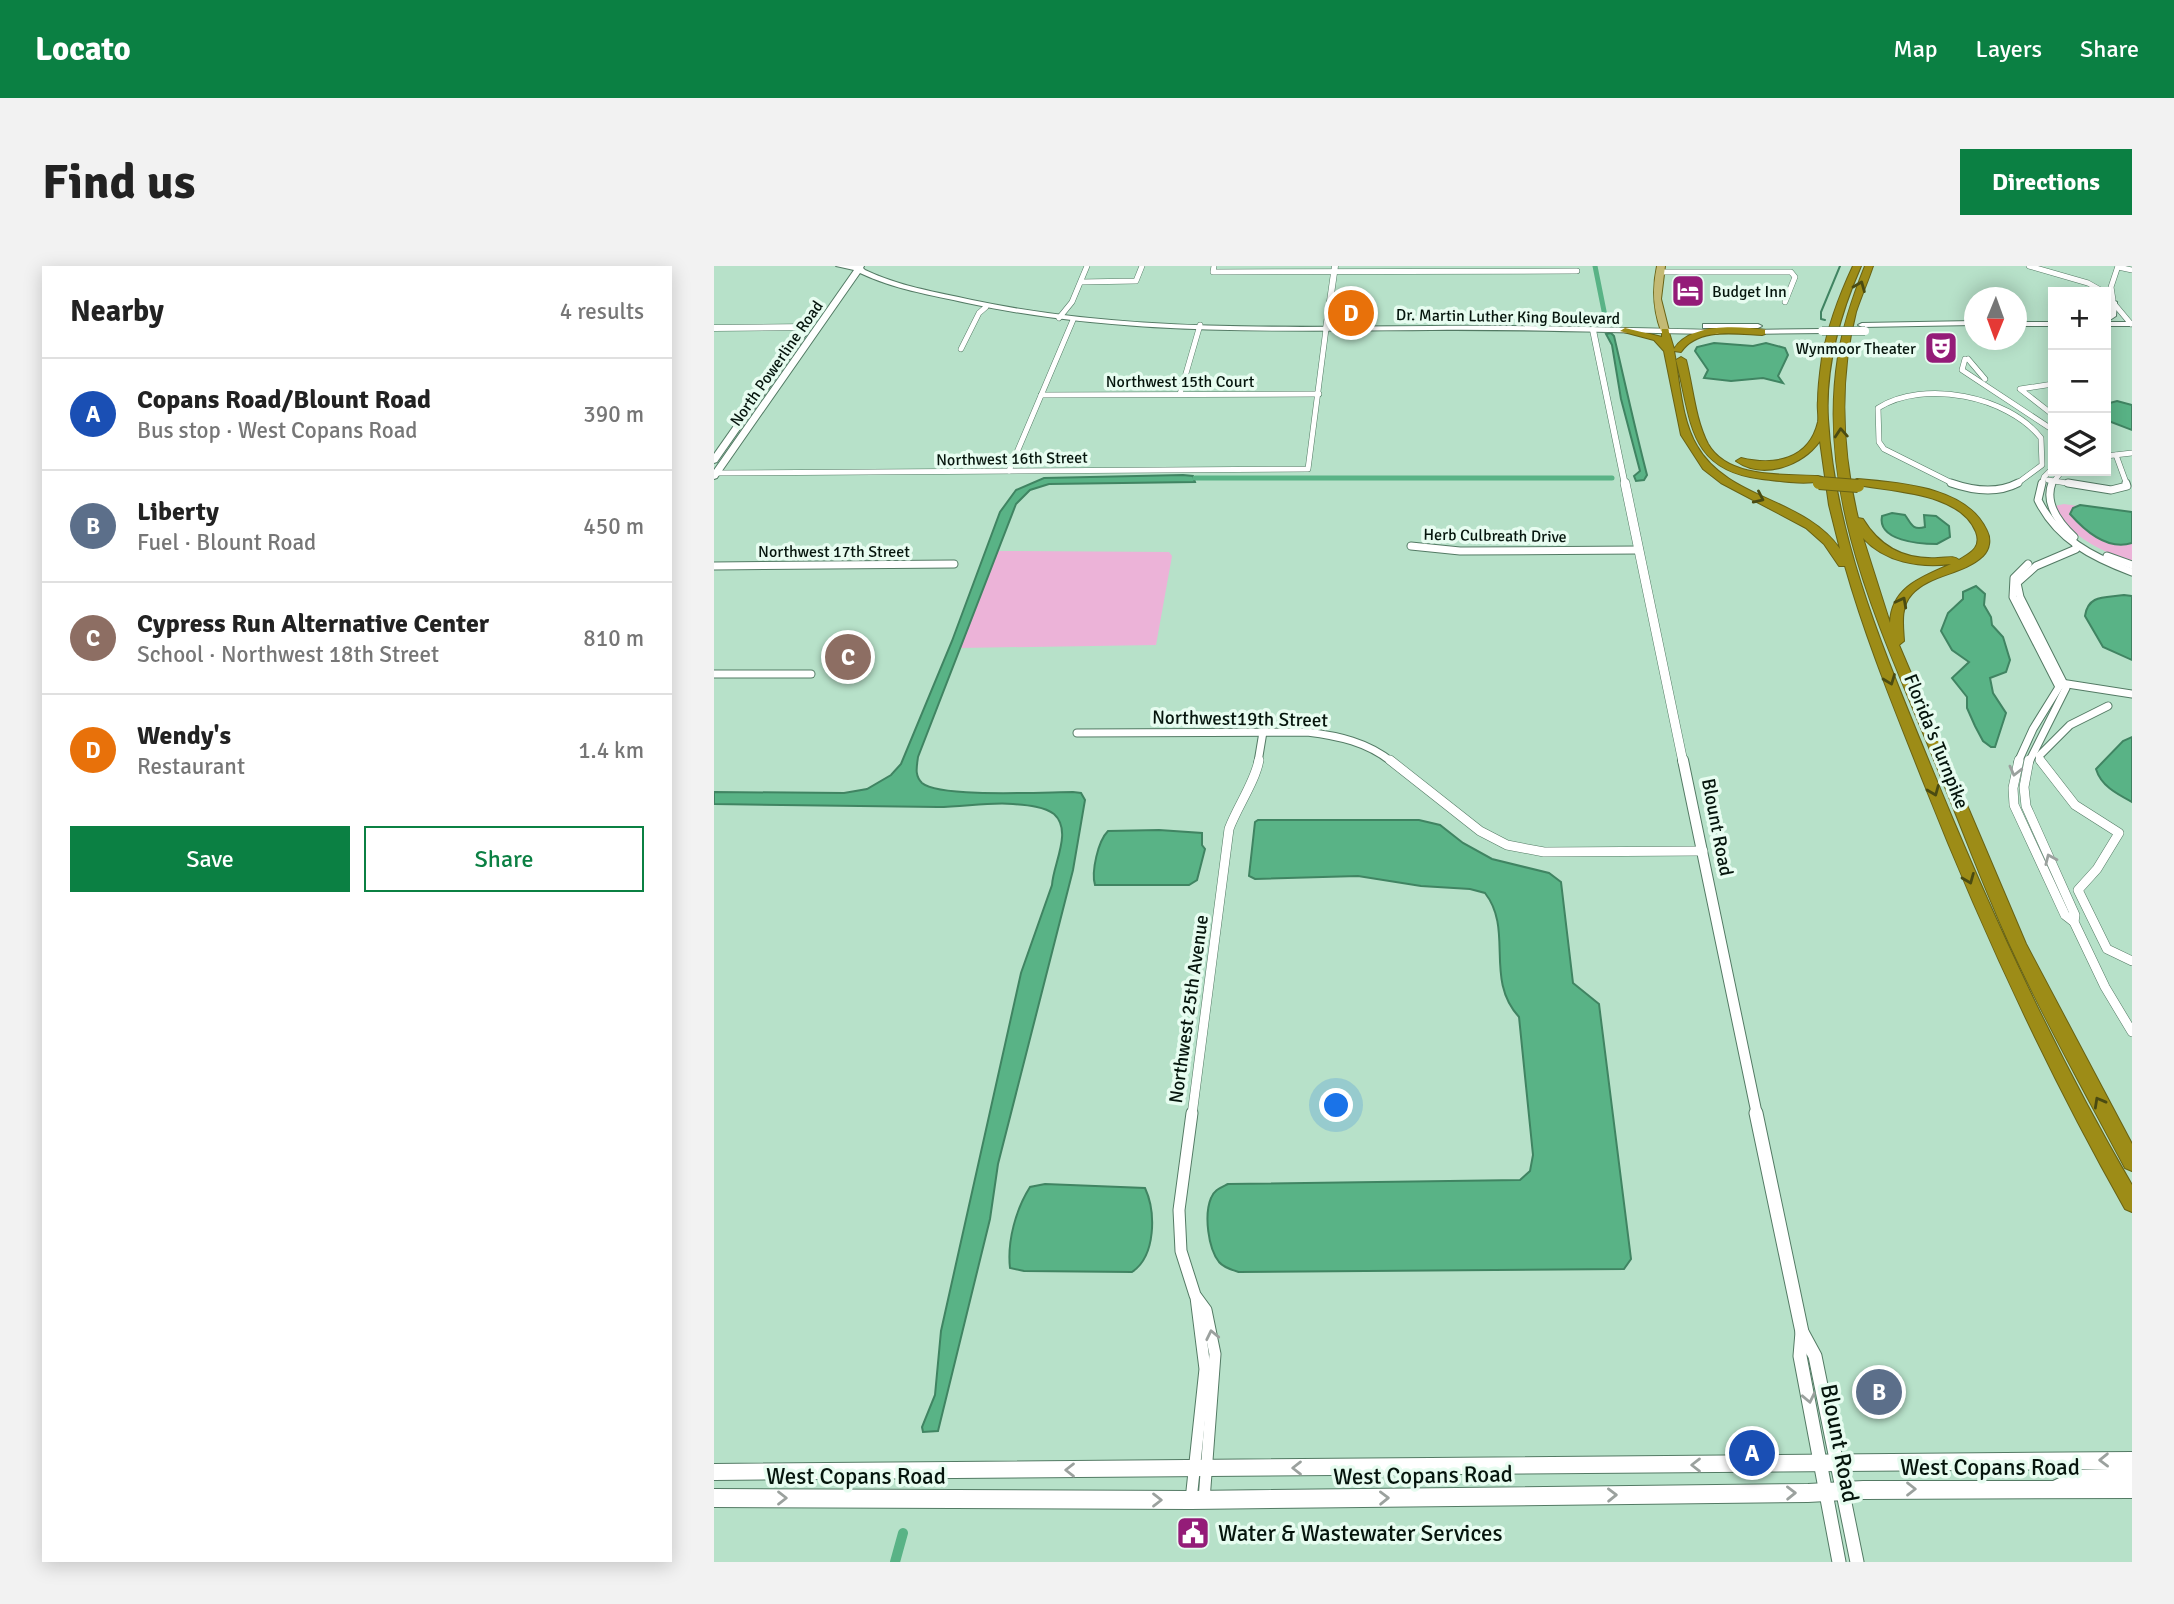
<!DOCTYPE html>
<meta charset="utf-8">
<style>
:root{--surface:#fff;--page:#f2f2f2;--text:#222;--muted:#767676;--line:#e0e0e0;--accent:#0b8043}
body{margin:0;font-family:Signika,sans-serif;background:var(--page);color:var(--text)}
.controls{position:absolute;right:21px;top:21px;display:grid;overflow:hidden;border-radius:0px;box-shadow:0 4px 18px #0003}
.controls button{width:63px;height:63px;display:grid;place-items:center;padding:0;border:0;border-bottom:2px solid var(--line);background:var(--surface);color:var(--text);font:35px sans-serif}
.compass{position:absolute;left:1250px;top:21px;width:63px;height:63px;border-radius:50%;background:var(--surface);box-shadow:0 4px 18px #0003;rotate:181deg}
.you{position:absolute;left:623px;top:840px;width:24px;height:24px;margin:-18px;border:5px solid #fff;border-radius:50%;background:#1a73e8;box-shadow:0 0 0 10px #1a73e833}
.badge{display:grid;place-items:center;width:46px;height:46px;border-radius:50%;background:var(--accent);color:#fff;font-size:23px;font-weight:700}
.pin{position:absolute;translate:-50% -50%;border:4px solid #fff;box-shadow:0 2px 7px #0006}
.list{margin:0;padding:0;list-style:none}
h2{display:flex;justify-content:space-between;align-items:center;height:91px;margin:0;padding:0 28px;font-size:30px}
h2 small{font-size:23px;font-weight:400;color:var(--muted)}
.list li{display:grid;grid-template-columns:46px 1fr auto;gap:21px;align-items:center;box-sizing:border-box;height:112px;padding:0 28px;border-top:2px solid var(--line)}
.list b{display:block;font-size:26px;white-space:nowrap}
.list p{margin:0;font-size:23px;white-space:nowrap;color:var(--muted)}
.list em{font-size:23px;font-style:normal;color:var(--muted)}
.actions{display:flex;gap:14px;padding:21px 28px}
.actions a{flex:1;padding:16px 0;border:2px solid var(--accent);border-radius:0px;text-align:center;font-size:24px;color:var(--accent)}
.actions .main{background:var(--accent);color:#fff}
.icon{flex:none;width:38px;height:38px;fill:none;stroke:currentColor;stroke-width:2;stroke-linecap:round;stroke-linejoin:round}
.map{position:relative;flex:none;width:1418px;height:1296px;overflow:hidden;border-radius:0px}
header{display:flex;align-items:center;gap:42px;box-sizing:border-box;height:98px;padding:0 35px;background:var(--accent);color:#fff}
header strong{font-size:33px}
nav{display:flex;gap:38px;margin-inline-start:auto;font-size:24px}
.intro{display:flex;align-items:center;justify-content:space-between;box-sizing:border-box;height:168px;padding:0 42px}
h1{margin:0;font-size:49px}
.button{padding:18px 32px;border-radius:0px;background:var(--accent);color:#fff;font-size:24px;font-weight:700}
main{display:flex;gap:42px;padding:0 42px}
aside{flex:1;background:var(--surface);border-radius:0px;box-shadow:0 4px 18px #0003}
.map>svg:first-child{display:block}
</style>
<header>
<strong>Locato</strong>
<nav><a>Map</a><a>Layers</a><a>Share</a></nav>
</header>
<div class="intro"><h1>Find us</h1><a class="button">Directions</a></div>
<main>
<aside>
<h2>Nearby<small>4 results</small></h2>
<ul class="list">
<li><span class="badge" style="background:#1a4fb4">A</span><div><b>Copans Road/Blount Road</b><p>Bus stop · West Copans Road</p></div><em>390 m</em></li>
<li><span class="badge" style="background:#5c6f8a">B</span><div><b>Liberty</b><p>Fuel · Blount Road</p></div><em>450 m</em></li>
<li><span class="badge" style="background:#8d6e63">C</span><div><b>Cypress Run Alternative Center</b><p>School · Northwest 18th Street</p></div><em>810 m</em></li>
<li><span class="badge" style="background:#e8710a">D</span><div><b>Wendy's</b><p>Restaurant</p></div><em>1.4 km</em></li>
</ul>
<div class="actions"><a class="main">Save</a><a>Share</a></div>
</aside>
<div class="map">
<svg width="1418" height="1296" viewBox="0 0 1418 1296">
<rect width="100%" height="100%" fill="#b7e1c9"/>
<g fill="#ecb3d8">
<path d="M1350,238L1418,248V296C1388,285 1354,271 1341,240Z"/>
<polygon points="283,285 455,286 458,290 442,379 245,382"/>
</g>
<g fill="#59b386" stroke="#408462" stroke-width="2">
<path d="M897,67L900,70C911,117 921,163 933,209L930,214L922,215L920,210L926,205L907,133L898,79L892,68Z"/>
<polygon points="1000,77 1039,80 1052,77 1071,82 1074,89 1064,110 1069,117 1049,112 1017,115 990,112 994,104 981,85 983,81"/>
<polygon points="1403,135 1418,139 1418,164 1392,154 1392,138"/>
<path d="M469,209L479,210L481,216L335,218L316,224L302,238L204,491C203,500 200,509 208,517C225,532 332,526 359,526L367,527L371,534L359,604L284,898L276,953L224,1165L209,1166L208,1161L221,1129L227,1065L307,707L338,619C339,598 359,565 340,548C330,540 311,539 299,538C274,536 249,541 224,541C150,540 75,539 0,538V526L130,527L153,523L177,509L187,498L238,375L286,246L302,224L330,212Z"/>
<path d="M1366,239L1418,246V277C1393,285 1371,265 1356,248L1359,242Z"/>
<path d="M1178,247L1191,249C1197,257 1198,265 1211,261L1210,249L1222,250L1235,260L1236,271L1223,278C1206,278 1163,275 1168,250Z"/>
<polygon points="1262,320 1271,328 1270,339 1277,351 1278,359 1289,371 1296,394 1292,406 1276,412 1279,427 1292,447 1281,481 1277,481 1269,475 1261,460 1253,442 1253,431 1238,412 1255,396 1238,384 1227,365 1234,347 1249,333 1249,326"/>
<path d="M1410,329L1418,330V394L1389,381L1371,350C1374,328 1392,332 1410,329Z"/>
<path d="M1418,471V536C1403,528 1387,520 1382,503L1409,475Z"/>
<path d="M544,554H705L726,559L749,577L778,593L835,607L847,616L859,717L885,738L917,993L910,1003L525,1006C518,1004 510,1002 505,996C494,982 490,949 497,932C500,924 506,922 514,918L806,914L816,905L819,889L805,751C770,713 800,664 771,627L756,623L707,620L644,610L541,613L535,610L541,556Z"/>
<path d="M394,565L445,564L488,567V579L491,583L483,614L475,619H381C377,606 384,575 394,565Z"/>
<path d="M331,918L431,922C442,946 442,990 418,1006L310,1005L296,1002C293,975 302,943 316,921Z"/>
</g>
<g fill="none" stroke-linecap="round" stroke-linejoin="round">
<polyline stroke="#408462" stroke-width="2" points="1111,54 1107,53 1107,46 1126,0"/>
<g stroke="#59b386" stroke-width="5">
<polyline points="881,0 892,55"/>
<polyline points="481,212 898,212"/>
</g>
<polyline stroke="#59b386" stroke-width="10" points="181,1296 189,1267"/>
<defs>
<g id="minor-far3">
<polyline points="500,0 499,6 863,5"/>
<polyline points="1315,0 1374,17 1390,26"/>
<polyline points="1404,1 1418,4"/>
<polyline points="945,6 1077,6 1081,11 1071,36"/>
<polyline points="367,16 422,15 428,0"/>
<polyline points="1392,28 1417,58"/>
<polyline points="1399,34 1397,21 1404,0"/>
<polyline points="345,52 358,36 373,0"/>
<polyline points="247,83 265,47 272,41"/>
<polyline points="1251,93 1248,104 1339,164"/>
<polyline points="1254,93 1271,113"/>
<polyline points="466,128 486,59"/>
<polyline points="327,129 605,128"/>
<polyline points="1338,148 1306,123 1339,118"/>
<polyline points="1402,189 1413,219"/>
<polyline points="1392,190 1418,187"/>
<polyline points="295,205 359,54"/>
<polyline points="2,207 594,203 612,63"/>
<polyline points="1334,214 1365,219"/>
<path d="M1242,219L1170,183L1165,176L1164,142C1210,113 1294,130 1327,172L1328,199L1301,219"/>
<polyline points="1328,219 1330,211 1339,202"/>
<polyline points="1337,219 1348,205"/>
</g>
<g id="minor-far2">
<path d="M1237,217C1260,225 1283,228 1304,217"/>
<path d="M1328,217L1324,234C1343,273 1378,291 1418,306"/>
<path d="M1338,217C1330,238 1345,257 1360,271"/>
<polyline points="1354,217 1397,224 1413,220 1412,217"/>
<polyline points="697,280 746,285 925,284"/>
<polyline points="1393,290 1418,299"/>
<polyline points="0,300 240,298"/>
<polyline points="0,408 97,408"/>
<polyline points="1347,417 1418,428"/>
<path d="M363,467L593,466C625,470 653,476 678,496"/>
<polyline points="544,496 549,466"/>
<polyline points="1304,496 1319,463 1345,421 1299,331 1300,312 1314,298"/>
<polyline points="1315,496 1352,422 1306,331 1303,317 1322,300 1362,283 1362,279"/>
<polyline points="1327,496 1325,490 1356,459 1394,440"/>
</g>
<g id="minor-far1">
<polyline points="676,494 766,565 793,579 830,586 989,585"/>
<polyline points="1305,494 1299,522 1300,539 1351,649 1360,656"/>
<polyline points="1315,494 1310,521 1312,540 1361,649 1360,656 1391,721 1418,766"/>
<polyline points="1326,494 1361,539 1405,567 1383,603 1364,624 1393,683 1418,695"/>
<path d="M478,849L515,563C523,541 541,516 545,494"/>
</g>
<g id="minor">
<polyline points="478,847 465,944 467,985 481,1029 492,1044 501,1088 490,1234"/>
<polyline points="477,1234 491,1103 482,1031"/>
</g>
<g id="tertiary-far3">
<polyline points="0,62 94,61"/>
<polyline points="612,63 621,0"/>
<polyline points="879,64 911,219"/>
</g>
<polyline id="tertiary-far2" points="911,217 969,496"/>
<polyline id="tertiary-far1" points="969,494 1043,849"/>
<g id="tertiary">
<polyline points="1042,847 1088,1066 1101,1090 1143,1296"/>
<polyline points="1088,1066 1086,1090 1125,1296"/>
</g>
<g id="secondary">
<path d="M122,0H150L149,2L151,4C184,20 222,26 258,34C409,66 563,61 717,60C812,59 908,62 1003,64L1007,66L1003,68C908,67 812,63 717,64C561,65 405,70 253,37C217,29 179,23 146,7L3,212L0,213V204L140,4Z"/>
<polygon points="1399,34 1403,36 1402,50 1393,56 1418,56 1418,60 1392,60 1395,36"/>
<polygon points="1260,55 1260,59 1148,61 1144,59 1148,57"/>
<rect x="1302" y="56" width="37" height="4"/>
<polygon points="989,58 1044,58 1048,60 1044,62 989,62"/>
<polygon points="1108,63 1111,63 1111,67 1035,68 1031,66 1035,64"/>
<polygon points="87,64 94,66 3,196 0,197 0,188"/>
<polygon points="1418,1186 1418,1232 1149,1233 1094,1236 477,1243 0,1241 0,1223 477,1225 1094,1218 1149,1215 1339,1215 1362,1204 1395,1203 0,1214 0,1198"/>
</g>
<path id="primary" d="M943,0H951L947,33L955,65L951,68L947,65C939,43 938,23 943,0Z"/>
<g id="motorway">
<path d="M1139,0H1147C1126,48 1111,100 1114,153C1121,271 1169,383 1213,491C1273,638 1338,782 1418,919V946L1411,943C1333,805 1267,662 1209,515C1181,444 1152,374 1131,300H1125L1110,278L1092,262L1007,217L989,203L967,169L950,85L940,74L906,65L911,62L948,71V63H954L960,83C977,57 1023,60 1051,64V68L1048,69C1022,68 984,61 967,86L960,85C966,116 967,153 983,180C1014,234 1091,232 1126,283L1115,239L1106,175C1088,200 1049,214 1022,195L1027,192C1060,200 1095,194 1104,156C1105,150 1103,141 1104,135C1104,120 1106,106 1108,92C1114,60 1125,30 1139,0Z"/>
<path d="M1151,0H1159C1154,15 1147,31 1142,46C1125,113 1128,185 1144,252L1149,253C1166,281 1190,294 1224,292C1233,292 1239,289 1245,294C1256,287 1268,282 1262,266C1246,225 1174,226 1139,218L1137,216L1143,213C1184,217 1253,220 1273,265C1277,273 1276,283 1269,290C1249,309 1216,308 1198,328C1186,341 1189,359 1190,375L1185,379L1312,678L1418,878V905L1411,902C1372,828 1330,754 1295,677C1269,619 1247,560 1223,501C1171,371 1101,236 1124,91C1129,59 1139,30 1151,0ZM1149,272C1171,296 1205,302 1237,298C1208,311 1177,321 1176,357Z"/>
<path d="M967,91L972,94C979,121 981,153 994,178C1014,213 1070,208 1104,210L1108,211V215C1089,219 1067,215 1048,213C973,204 978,154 962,94Z"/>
</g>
</defs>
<use href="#minor-far3" stroke="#537a64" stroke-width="6"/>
<use href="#minor-far2" stroke="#537a64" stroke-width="9"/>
<use href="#minor-far1" stroke="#537a64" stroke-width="10"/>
<use href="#minor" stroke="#537a64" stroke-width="13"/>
<use href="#tertiary-far3" stroke="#537a64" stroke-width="7"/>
<use href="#tertiary-far2" stroke="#537a64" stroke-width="10"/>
<use href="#tertiary-far1" stroke="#537a64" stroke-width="12"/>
<use href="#tertiary" stroke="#537a64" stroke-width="15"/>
<use href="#secondary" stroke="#537a64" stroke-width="2"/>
<use href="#primary" stroke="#686214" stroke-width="2"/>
<use href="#motorway" stroke="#686214" stroke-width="2"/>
<use href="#minor-far3" stroke="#fff" stroke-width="5"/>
<use href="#minor-far2" stroke="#fff" stroke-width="7"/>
<use href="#minor-far1" stroke="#fff" stroke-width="9"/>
<use href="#minor" stroke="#fff" stroke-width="11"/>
<use href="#tertiary-far3" stroke="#fff" stroke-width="6"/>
<use href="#tertiary-far2" stroke="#fff" stroke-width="9"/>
<use href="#tertiary-far1" stroke="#fff" stroke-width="10"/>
<use href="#tertiary" stroke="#fff" stroke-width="13"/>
<use href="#secondary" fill="#fff" fill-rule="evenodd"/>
<use href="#primary" fill="#c4ba74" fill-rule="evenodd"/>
<use href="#motorway" fill="#9d8c17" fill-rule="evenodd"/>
<defs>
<polyline id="secondary-bridge" points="1108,65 1151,65"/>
<polyline id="motorway-bridge-far1" points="1104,217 1129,219"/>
<polyline id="motorway-bridge" points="1105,217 1144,220"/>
</defs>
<use href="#secondary-bridge" stroke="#537a64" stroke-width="9" stroke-linecap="butt"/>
<use href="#motorway-bridge-far1" stroke="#686214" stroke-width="10" stroke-linecap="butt"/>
<use href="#motorway-bridge" stroke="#686214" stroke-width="14" stroke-linecap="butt"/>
<use href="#secondary-bridge" stroke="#fff" stroke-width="8"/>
<use href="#motorway-bridge-far1" stroke="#9d8c17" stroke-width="10"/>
<use href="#motorway-bridge" stroke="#9d8c17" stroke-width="12"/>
</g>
<defs><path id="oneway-chevron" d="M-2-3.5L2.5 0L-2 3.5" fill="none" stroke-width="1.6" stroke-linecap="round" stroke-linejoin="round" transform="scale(1.75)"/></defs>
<g stroke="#4a4b12">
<use href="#oneway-chevron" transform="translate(1146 20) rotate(-68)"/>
<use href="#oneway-chevron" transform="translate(1127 167) rotate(-94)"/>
<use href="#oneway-chevron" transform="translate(1045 232) rotate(25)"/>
<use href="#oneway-chevron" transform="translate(1188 336) rotate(-62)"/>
<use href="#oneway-chevron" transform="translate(1176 414) rotate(69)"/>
<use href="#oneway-chevron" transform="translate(1220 525) rotate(68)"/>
<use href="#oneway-chevron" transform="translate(1255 613) rotate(68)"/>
<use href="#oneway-chevron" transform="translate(1385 836) rotate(-119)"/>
</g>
<g stroke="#9ba19e">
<use href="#oneway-chevron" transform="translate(1301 505) rotate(104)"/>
<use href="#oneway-chevron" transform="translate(1336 593) rotate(-114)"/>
<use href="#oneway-chevron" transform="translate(498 1069) rotate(-102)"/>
<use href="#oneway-chevron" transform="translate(1095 1132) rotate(78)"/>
<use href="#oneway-chevron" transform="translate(1390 1194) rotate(179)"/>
<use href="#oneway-chevron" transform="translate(982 1199) rotate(180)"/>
<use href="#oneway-chevron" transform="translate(583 1202) rotate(180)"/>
<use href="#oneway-chevron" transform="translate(356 1204) rotate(180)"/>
<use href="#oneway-chevron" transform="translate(1197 1223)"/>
<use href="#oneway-chevron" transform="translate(1077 1227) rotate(-1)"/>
<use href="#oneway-chevron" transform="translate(898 1229) rotate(-1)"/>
<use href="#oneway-chevron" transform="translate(68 1232)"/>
<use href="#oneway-chevron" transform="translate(670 1232) rotate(-1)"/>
<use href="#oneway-chevron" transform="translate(443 1234)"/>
</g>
<defs>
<symbol id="hotel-square" viewBox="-11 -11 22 22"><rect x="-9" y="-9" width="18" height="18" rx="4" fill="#941c78" stroke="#e7fcf0"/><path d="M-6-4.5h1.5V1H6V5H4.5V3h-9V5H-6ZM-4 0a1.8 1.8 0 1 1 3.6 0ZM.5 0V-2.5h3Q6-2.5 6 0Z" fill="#fff"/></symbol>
<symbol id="theatre-square" viewBox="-11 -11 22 22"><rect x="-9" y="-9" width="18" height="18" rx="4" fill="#941c78" stroke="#e7fcf0"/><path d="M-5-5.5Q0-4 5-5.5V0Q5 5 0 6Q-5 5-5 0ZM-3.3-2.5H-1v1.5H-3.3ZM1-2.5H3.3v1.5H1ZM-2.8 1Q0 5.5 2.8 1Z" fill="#fff"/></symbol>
<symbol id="civic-square" viewBox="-11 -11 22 22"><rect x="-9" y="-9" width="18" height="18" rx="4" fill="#941c78" stroke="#e7fcf0"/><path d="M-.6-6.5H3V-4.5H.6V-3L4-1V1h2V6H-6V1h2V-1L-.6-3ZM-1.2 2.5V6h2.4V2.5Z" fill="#fff"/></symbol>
</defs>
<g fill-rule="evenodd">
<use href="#hotel-square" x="955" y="6" width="38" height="38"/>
<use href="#theatre-square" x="1208" y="63" width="38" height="38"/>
<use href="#civic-square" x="460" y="1248" width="38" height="38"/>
</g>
<g text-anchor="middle" stroke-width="7" stroke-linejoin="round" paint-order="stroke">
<g font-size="16" fill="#06150d" stroke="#e7fcf0" text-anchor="start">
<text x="998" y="31">Budget Inn</text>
<text x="1202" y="88" text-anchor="end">Wynmoor Theater</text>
</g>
<g font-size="16" fill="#06150d" stroke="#e7fcf0">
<text transform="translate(794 50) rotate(1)" y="6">Dr. Martin Luther King Boulevard</text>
<text transform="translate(62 97) rotate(-55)" y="6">North Powerline Road</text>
<text x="466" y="121">Northwest 15th Court</text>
<text transform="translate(298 192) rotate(-1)" y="6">Northwest 16th Street</text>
<text transform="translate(781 269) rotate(1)" y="6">Herb Culbreath Drive</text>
<text x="120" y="291">Northwest 17th Street</text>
</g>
<g font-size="19" fill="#06150d" stroke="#e7fcf0">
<text transform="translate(526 452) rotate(1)" y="7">Northwest19th Street</text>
<text transform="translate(1223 475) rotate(68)" y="7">Florida's Turnpike</text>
<text transform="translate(1004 561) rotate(79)" y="7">Blount Road</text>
<text transform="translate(474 743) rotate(-82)" y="7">Northwest 25th Avenue</text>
</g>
<g font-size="23" fill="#06150d" stroke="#e7fcf0">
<text transform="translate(1126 1177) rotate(79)" y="8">Blount Road</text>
<text x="1276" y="1209">West Copans Road</text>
<text transform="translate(709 1209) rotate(-1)" y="8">West Copans Road</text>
<text x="142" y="1218">West Copans Road</text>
</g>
<g font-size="23" fill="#06150d" stroke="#e7fcf0" text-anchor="start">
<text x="504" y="1275">Water &amp; Wastewater Services</text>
</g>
</g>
</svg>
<div class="controls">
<button>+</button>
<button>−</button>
<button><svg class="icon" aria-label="layers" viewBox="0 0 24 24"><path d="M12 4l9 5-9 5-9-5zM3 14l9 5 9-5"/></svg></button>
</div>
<svg class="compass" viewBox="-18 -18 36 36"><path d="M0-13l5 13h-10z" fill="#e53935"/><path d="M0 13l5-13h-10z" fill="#767676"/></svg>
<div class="you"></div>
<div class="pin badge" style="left:1038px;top:1187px;background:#1a4fb4">A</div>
<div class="pin badge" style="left:1165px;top:1126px;background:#5c6f8a">B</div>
<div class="pin badge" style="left:134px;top:391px;background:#8d6e63">C</div>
<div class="pin badge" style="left:637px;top:47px;background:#e8710a">D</div>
</div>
</main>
